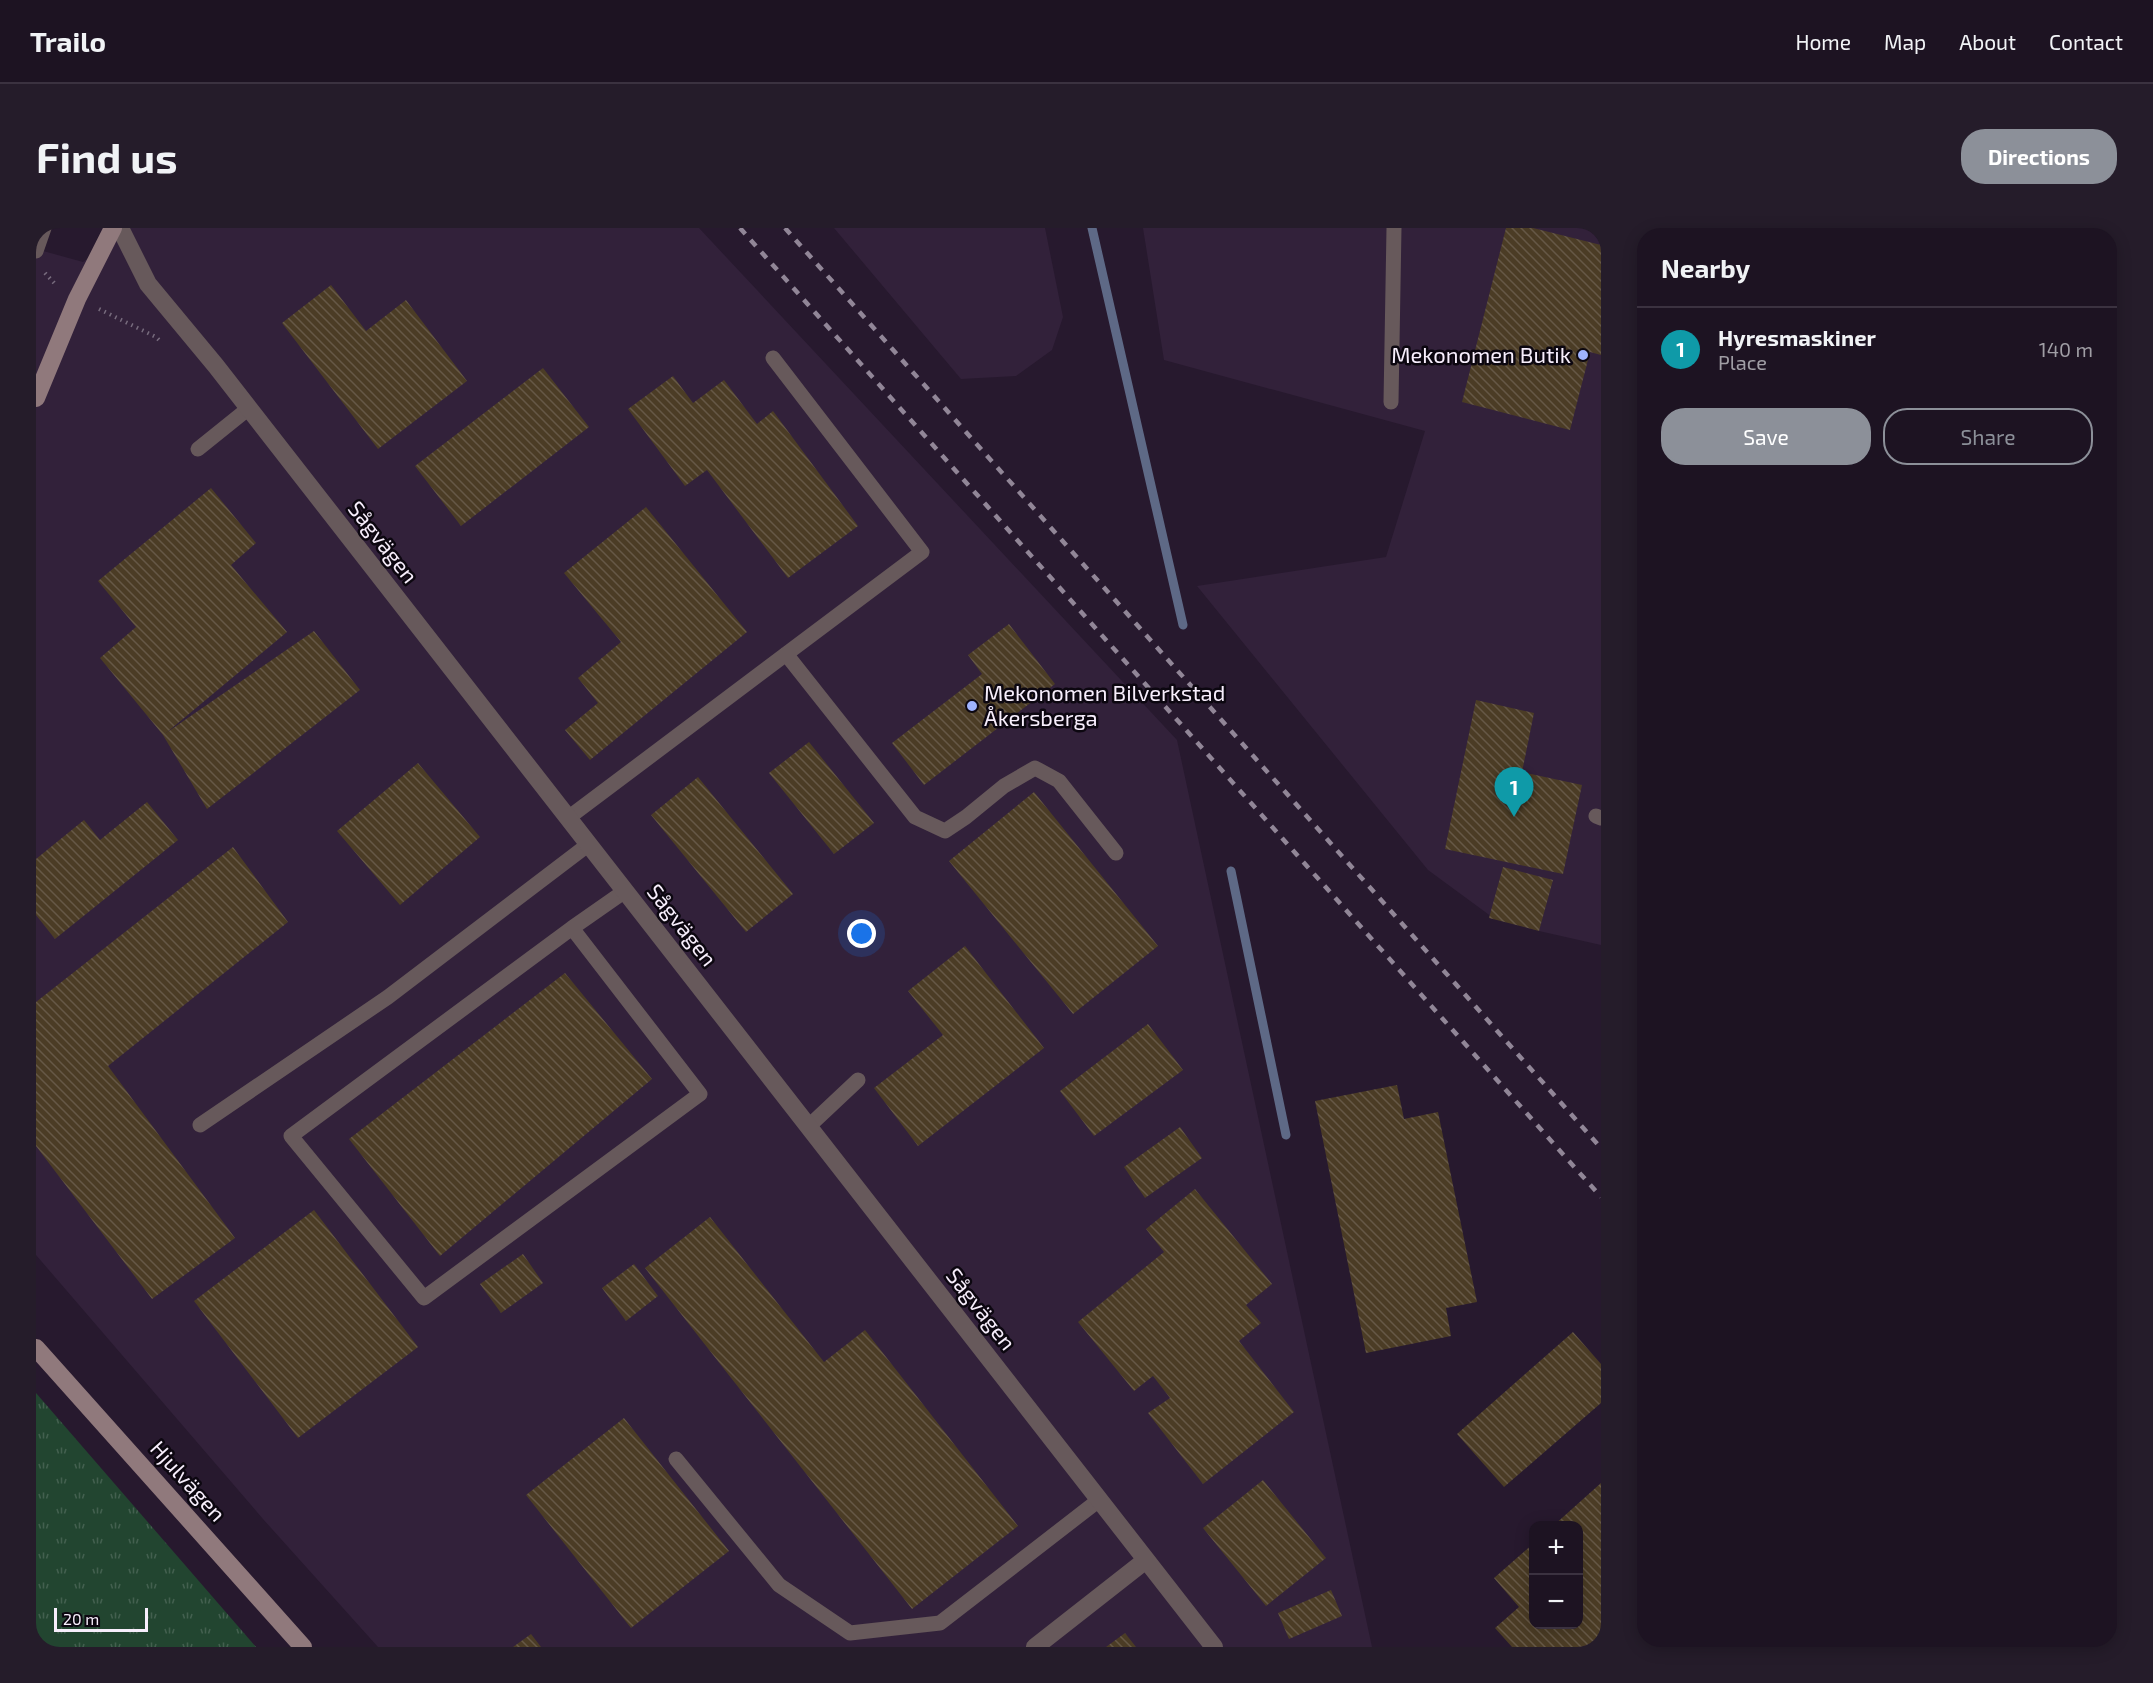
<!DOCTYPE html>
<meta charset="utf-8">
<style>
:root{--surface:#1d1322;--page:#251c2a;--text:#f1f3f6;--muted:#a09ea5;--line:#3b3240;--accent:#8c9099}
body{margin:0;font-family:"Exo 2",sans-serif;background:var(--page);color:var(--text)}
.controls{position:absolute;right:18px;bottom:18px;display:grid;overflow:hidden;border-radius:12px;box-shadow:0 3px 15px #0003}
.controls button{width:54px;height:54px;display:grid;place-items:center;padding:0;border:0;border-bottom:2px solid var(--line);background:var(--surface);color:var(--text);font:30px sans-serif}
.scale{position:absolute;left:18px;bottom:15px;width:94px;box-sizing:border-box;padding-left:6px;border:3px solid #f7eefc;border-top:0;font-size:16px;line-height:21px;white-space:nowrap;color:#f7eefc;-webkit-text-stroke:4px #0c0710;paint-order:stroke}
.you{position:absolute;left:826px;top:706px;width:21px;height:21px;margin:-15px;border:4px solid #fff;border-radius:50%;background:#1a73e8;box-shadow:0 0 0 9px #1a73e833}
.badge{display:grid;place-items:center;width:39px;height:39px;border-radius:50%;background:var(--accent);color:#fff;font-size:20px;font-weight:700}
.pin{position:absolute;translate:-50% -50px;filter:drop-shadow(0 2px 3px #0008)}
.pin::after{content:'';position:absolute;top:32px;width:21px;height:18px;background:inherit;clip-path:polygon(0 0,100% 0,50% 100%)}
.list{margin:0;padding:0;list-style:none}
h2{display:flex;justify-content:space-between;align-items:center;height:78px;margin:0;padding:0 24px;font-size:26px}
h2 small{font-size:20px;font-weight:400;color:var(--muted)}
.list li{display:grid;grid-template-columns:39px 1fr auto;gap:18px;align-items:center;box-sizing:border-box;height:84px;padding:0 24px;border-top:2px solid var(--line)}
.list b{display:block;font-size:22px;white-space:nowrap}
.list p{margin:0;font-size:20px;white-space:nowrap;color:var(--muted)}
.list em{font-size:20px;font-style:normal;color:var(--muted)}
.actions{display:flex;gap:12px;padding:18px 24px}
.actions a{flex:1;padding:14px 0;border:2px solid var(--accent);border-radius:24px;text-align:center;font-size:21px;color:var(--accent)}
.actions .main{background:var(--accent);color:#fff}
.map{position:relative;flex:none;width:1565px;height:1419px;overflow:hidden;border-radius:24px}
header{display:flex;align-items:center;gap:36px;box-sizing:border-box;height:84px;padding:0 30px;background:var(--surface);border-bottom:2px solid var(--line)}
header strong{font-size:28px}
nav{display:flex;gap:33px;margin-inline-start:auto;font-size:21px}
.intro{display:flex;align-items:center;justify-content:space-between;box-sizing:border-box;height:144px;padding:0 36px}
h1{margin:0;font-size:42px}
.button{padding:15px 27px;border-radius:24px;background:var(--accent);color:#fff;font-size:21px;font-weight:700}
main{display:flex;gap:36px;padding:0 36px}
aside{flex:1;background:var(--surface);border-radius:24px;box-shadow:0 3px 15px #0003}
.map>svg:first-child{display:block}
.built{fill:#32213a}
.grass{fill:url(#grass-tufts)}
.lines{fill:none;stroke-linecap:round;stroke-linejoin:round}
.stream{stroke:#5e6986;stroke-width:9}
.building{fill:url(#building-back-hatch)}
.path{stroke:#776b7d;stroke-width:4;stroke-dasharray:1.5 4.5;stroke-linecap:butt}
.lane{stroke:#67595b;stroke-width:15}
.street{stroke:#67595b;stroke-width:18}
.secondary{stroke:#90797c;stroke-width:18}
.rail{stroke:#918697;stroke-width:4.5;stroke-dasharray:8 8;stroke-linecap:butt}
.poi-dot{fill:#9fb3fd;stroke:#0c0710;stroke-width:2}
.labels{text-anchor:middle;stroke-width:5;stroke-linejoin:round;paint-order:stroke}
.poi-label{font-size:22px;fill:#f7eefc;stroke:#0c0710;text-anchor:end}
.street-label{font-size:22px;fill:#f7eefc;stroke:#0c0710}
</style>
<header>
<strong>Trailo</strong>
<nav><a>Home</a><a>Map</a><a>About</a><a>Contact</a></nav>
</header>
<div class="intro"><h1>Find us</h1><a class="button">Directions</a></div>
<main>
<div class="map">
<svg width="1565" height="1419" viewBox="0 0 1565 1419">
<defs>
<pattern id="grass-tufts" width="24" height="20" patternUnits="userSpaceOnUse" patternTransform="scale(1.5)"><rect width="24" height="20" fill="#224530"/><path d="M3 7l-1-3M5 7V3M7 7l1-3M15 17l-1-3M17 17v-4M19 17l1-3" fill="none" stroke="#43604f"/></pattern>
<pattern id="building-back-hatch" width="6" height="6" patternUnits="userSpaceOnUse" patternTransform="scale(1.5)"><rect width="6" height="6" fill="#4b3c25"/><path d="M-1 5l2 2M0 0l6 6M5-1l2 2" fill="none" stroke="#665846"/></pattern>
</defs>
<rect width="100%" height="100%" fill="#27192e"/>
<path class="built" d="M93 0H663L1141 512 1336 1419H342L227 1291 0 1027V21L47 34Z
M798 0H1009L1027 89 1016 122 980 148 925 151Z
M1107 0H1565V717L1503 703 1456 689 1392 642 1161 358 1350 329 1389 203 1128 132Z"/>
<path class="grass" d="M0 1165 220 1419H0Z"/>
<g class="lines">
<path class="stream" d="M1056 0 1147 397
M1195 643 1250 907"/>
</g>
<path class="building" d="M1470 0H1497L1565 17V127L1554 124 1534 202 1426 174Z
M295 57 330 103 370 72 431 153 342 221 246 95Z
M507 140 553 199 425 298 379 238Z
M637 148 657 175 688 152 721 196 737 183 822 298 752 350 671 242 649 258 592 181Z
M175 260 220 315 195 337 251 404 130 505 278 403 324 462 171 581 127 507 64 430 100 399 62 353Z
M610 279 711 404 554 532 529 502 562 475 542 450 585 414 528 345Z
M973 396 1019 456 888 557 856 515 946 446 932 427Z
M1440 472 1498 485 1486 544 1546 557 1527 646 1409 621Z
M773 514 838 595 798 626 733 545Z
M382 535 444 609 364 677 301 603Z
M662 549 757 666 710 704 615 587Z
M998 564 1122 718 1037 786 913 633Z
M111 574 142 612 19 711 0 687V631L48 592 64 612Z
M197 619 252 694 72 838 199 1010 116 1071 0 918V774Z
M1467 639 1517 652 1503 703 1453 690Z
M929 718 1008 820 882 918 838 860 907 807 872 763Z
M529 745 616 851 404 1028 313 911Z
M1112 796 1147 842 1058 908 1024 863Z
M1361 857 1368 891 1402 884 1441 1074 1410 1080 1415 1108 1330 1125 1279 873Z
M1144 899 1166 930 1109 970 1088 939Z
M1159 961 1236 1056 1210 1077 1225 1095 1203 1113 1258 1184 1167 1256 1112 1185 1134 1170 1117 1148 1098 1163 1042 1094 1128 1024 1110 1001Z
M278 982 382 1119 262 1210 158 1073Z
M674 989 788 1134 829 1102 982 1298 876 1381 609 1040Z
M487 1026 507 1055 465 1085 444 1056Z
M598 1036 622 1068 590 1093 566 1060Z
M1537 1104 1565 1136V1175L1468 1259 1421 1206Z
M588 1190 693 1323 595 1400 490 1267Z
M1227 1252 1290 1330 1230 1378 1167 1300Z
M1565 1255V1419H1476L1459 1400 1483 1379 1458 1350 1498 1315V1396H1542V1298H1517Z
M1295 1362 1306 1388 1253 1411 1242 1385Z
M1089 1405 1100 1419H1070Z
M495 1406 505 1419H477Z"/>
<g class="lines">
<path class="path" d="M9 45 20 57
M63 81 120 109 125 114"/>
<path class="lane" d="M0 23 8 0
M1355 174 1358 0
M162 221 213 180
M750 426 879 589 909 603 930 589 968 558 999 540 1023 553 1080 625
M1560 588 1565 590
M532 590 886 324 737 130
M536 700 664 866 388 1070 255 908 536 700 589 663
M164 897 352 769 553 616
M772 899 822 852
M640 1231 743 1357 814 1405 904 1395 1063 1272"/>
<path class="street" d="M84 0 112 56 180 138 1178 1419
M999 1419 1110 1332"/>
<path class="secondary" d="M0 170 41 71 77 0
M0 1120 267 1419"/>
<path class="rail" d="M704 0 1565 969
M749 0 1565 920"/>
</g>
<g class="poi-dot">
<circle cx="1547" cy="127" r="6"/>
<circle cx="936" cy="478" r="6"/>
</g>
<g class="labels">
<g class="poi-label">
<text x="1535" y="135">Mekonomen Butik</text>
<text x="948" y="473" text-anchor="start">Mekonomen Bilverkstad<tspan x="948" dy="25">Åkersberga</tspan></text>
</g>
<g class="street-label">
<text transform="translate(347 314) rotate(52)" y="8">Sågvägen</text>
<text transform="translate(646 697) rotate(52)" y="8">Sågvägen</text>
<text transform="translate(945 1081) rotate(52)" y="8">Sågvägen</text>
<text transform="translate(152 1253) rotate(48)" y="8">Hjulvägen</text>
</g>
</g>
</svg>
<div class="controls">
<button>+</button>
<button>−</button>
</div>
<div class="scale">20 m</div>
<div class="you"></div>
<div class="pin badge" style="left:1478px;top:589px;background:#0f9aa8">1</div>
</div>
<aside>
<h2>Nearby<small></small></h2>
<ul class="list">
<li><span class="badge" style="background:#0f9aa8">1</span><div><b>Hyresmaskiner</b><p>Place</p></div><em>140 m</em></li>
</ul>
<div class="actions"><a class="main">Save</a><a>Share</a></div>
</aside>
</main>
